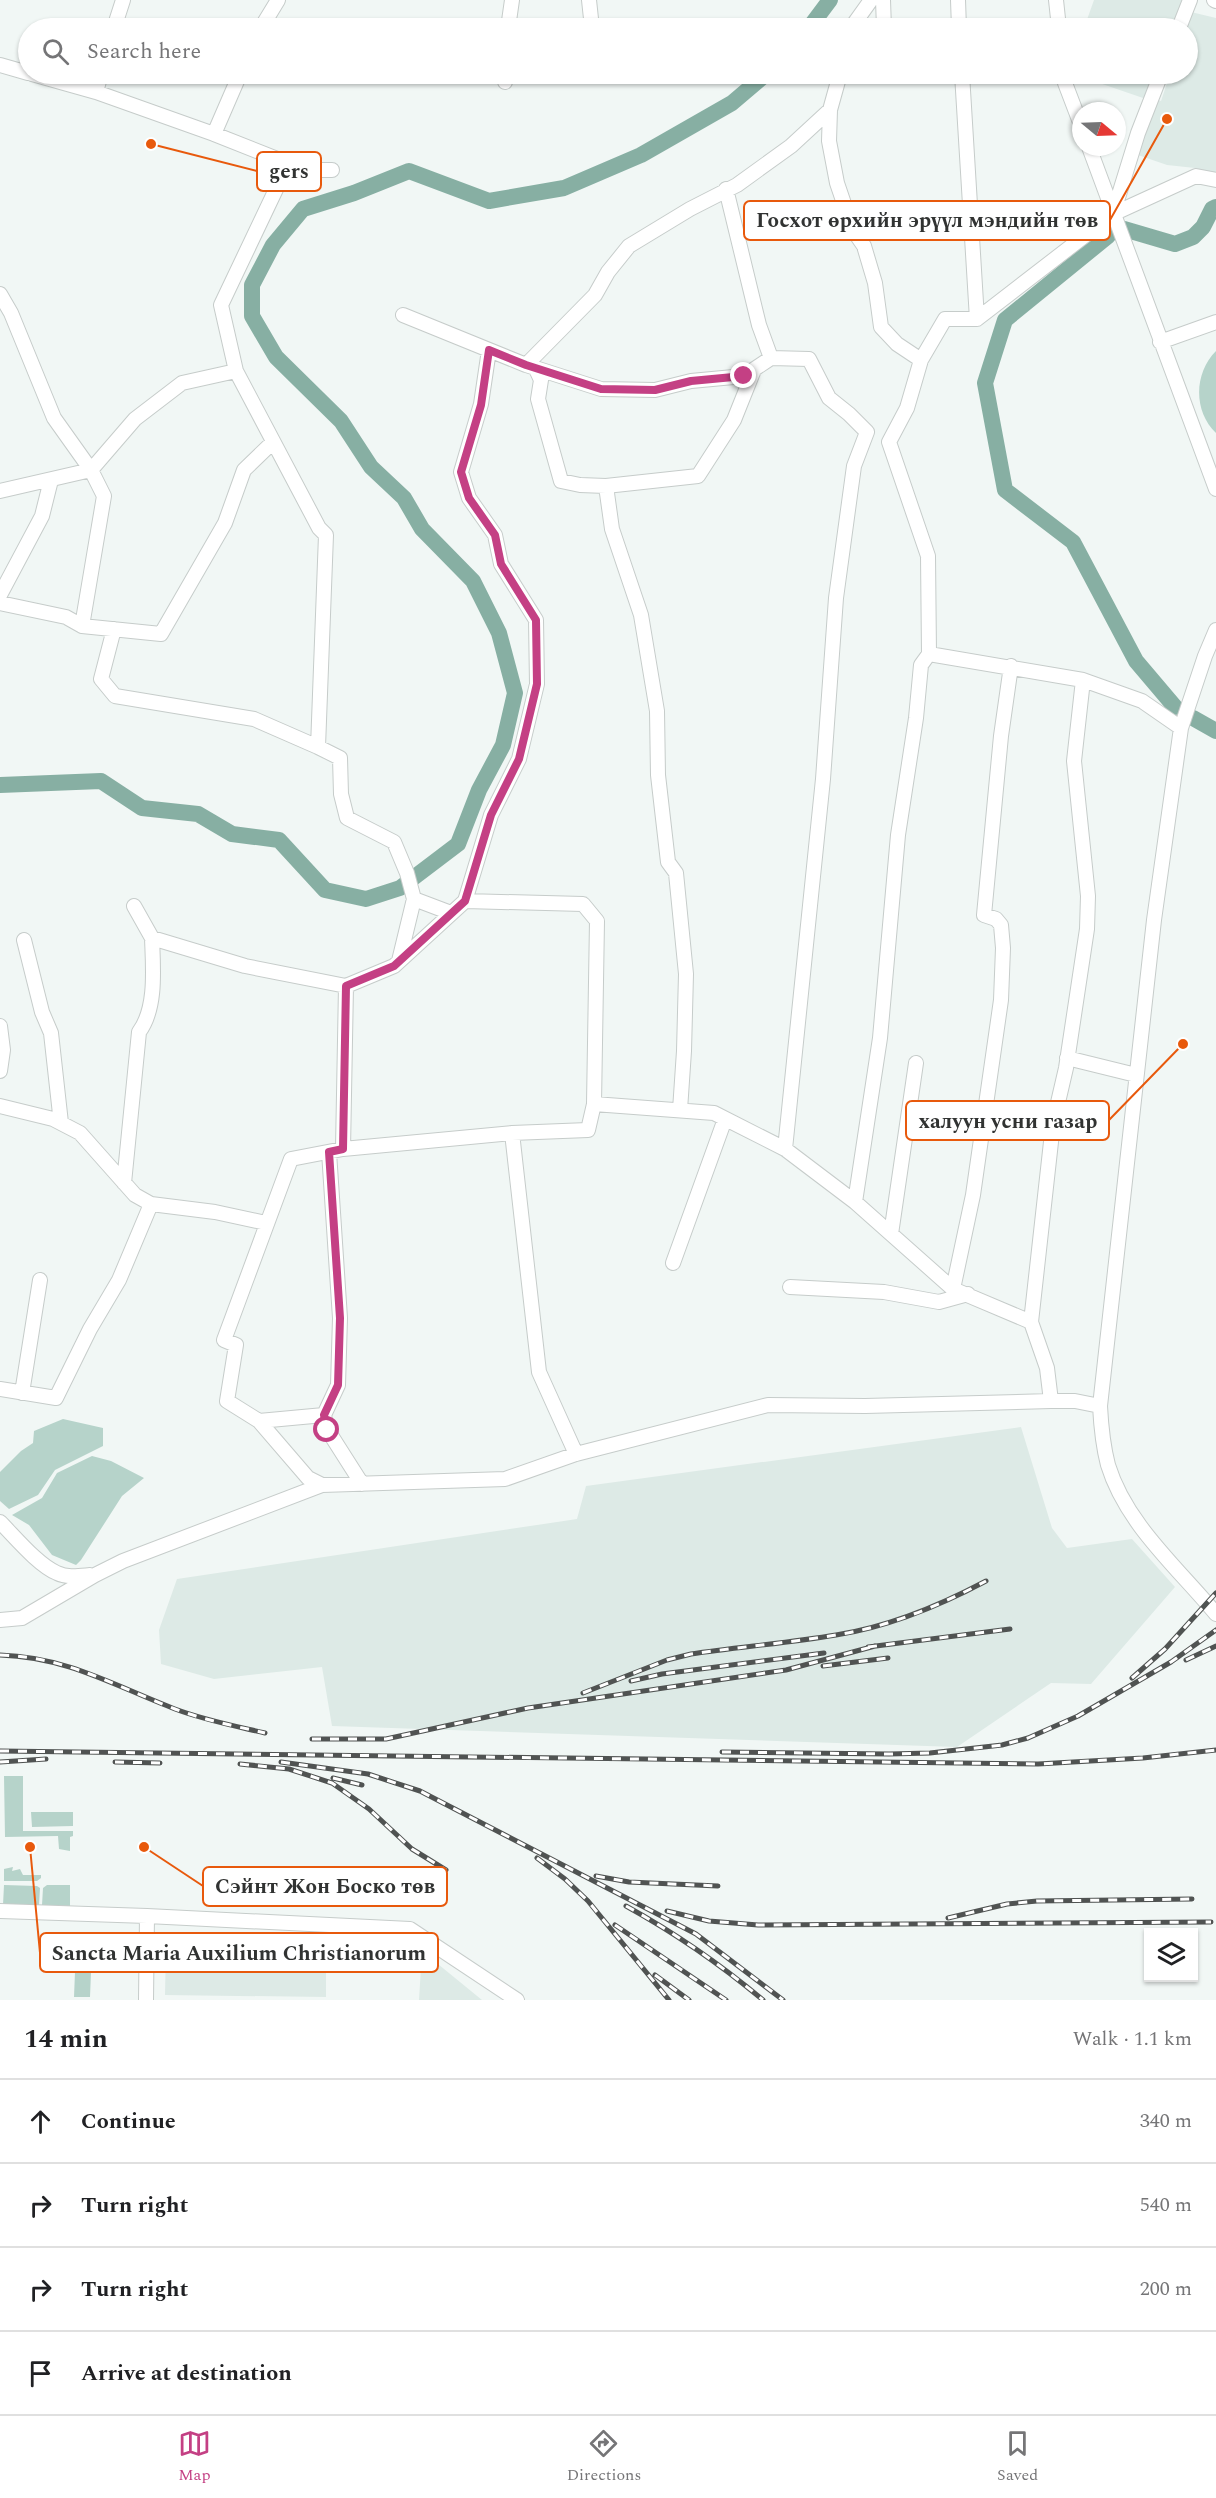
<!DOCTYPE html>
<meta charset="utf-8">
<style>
:root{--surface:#fff;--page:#f2f2f2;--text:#202124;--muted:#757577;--line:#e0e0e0;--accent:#c44084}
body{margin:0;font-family:Spectral,serif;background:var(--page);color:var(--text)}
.controls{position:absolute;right:18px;bottom:18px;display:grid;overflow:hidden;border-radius:0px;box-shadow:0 2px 4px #0004}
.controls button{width:54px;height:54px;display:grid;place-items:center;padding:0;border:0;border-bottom:2px solid var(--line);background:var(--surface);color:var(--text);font:30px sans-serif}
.compass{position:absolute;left:1072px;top:102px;width:54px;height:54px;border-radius:50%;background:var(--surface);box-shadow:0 2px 4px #0004;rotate:109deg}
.stop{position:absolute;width:18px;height:18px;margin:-14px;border:4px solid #c44084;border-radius:50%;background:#fff}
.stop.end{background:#c44084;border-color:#fff;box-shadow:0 2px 6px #0008}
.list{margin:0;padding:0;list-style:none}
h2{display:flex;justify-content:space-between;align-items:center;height:78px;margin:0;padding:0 24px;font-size:26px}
h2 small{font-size:20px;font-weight:400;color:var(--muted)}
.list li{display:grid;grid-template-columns:39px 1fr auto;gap:18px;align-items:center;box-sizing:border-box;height:84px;padding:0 24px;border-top:2px solid var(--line)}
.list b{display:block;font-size:22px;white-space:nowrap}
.list em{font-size:20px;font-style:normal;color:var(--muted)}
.icon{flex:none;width:33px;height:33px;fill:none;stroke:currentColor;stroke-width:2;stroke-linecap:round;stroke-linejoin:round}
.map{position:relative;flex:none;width:1216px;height:2000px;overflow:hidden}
.search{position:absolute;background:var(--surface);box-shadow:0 2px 4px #0004;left:18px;right:18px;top:18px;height:66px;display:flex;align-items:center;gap:15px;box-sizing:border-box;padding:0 21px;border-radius:33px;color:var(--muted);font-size:22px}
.sheet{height:414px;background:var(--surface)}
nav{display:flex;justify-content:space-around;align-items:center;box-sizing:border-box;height:84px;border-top:2px solid var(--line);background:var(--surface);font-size:16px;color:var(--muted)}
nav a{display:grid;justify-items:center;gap:3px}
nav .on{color:var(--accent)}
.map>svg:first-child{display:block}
.built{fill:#ddeae6}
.grass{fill:#b6d3ca}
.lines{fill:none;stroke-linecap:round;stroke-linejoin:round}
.river{stroke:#87afa3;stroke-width:16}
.minor-casing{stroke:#c6ccca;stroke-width:16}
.minor{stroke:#fff;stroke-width:14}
.rail-casing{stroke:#505352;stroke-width:5}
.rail{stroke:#fff;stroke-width:3;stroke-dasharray:9;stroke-linecap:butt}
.route{stroke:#c44084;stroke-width:8}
.leader{fill:none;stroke:#e8590c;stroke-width:2}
.callout-dot{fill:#e8590c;stroke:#fff;stroke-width:2}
.callout{fill:#fff;stroke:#e8590c;stroke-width:2}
.callout-label{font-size:21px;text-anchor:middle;font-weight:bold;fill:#313332}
</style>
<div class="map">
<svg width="1216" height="2000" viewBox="0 0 1216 2000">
<rect width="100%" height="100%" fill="#f1f7f5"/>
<path class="built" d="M1094 0H1182L1172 28H1084Z
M1191 12 1216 18V173L1195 168 1167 165 1138 155 1144 133 1158 100 1161 101 1170 74H1188V28H1185Z
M1073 74H1156L1146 99Z
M1021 1427 1052 1528 1067 1548 1132 1539 1175 1587 1091 1684 1051 1683 957 1747 332 1726 322 1667 214 1679 161 1664 159 1630 177 1579 577 1519 586 1486Z
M166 1945 326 1947V1997L165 1995Z
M422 1951 482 2000H419Z"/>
<path class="grass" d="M1216 351V433C1193 411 1194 373 1216 351Z
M63 1419 103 1428V1446L55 1470 38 1495 9 1509 0 1501V1472L21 1451 33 1443 34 1431Z
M92 1456 111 1461 144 1478 122 1496 81 1560 76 1565 52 1555 29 1525 12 1515 42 1498 57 1473Z
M4 1776H23V1831H73V1836L70 1837V1851L59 1849 58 1836 5 1837Z
M31 1812H73V1826L32 1827Z
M13 1867 12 1871 20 1869 23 1875H41V1878L37 1881H4V1869Z
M4 1885 37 1886 40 1888 39 1905H3Z
M47 1885H70V1906L42 1905 43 1888Z
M75 1972H91L90 1997H74Z"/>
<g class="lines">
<path class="river" d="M809 28 830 0
M1124 229 1175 244 1193 237 1203 227 1212 209 1216 207
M1108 236 1005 320 985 383 1005 490 1073 542 1136 661 1175 707
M1193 718 1216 731
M0 785 101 781 142 808 198 814 232 834 279 840 325 890 366 899 400 888 458 844 479 790 503 745 515 693 499 633 473 581 422 529 404 498 371 467 341 421 276 357 252 316V285L273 245 303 209 354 193 409 171 489 201 564 188 641 155 732 103 766 74"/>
<defs>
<path id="minor" d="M589 0 592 28
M883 0 884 28
M958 0 959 28
M1056 0 1059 28
M1214 0 1216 1
M114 28 123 0
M261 28 278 0
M508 28 512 0
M851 28 871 0
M1179 28 1190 0
M0 65 28 73
M32 74 96 92 214 134 305 170H332
M504 74 505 82
M840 74 830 110 829 141 837 183 853 230 864 246 875 283 881 327 897 344 921 360 907 408 889 442 928 556 929 654 921 665 916 718 898 835 880 1038 855 1202
M883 74V75
M962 74 977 319
M1064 74 1065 83 1081 125
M96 92 101 74
M214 134 240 74
M1089 147 1216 489
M726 189 759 325 771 358
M1113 214 1138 133 1161 74
M0 294 11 313 54 418 91 470 135 419 182 383 236 371 221 305 288 164
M403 315 526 365 601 389 655 390 691 381 744 376 771 358 809 359 829 398 849 414 867 432 854 466 836 598 823 779 785 1149
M1160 342 1216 322
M921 360 945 319H977L1113 214 1196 176 1216 180
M526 365 595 295 608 272 629 246 690 209 737 185 791 146 830 110
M535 367 541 380 538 399 561 481 580 485 606 486
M236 371 319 528 326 535 318 747 340 758 341 794 347 818 394 842 407 873 414 899 399 961
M0 491 91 470 104 496 82 626
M0 595 42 516 51 480
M0 603 66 617 82 626 161 634 225 523 244 470 273 442
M114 629 101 679 115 696 254 719 318 747
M1216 630 1205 656 1181 728 1154 920 1100 1406C1101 1425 1103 1446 1108 1465 1126 1524 1178 1568 1216 1614
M929 654 1083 680 1142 701 1181 728
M414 899 451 913
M465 901 491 815 519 759 537 684 536 620 501 564 495 535 469 498 461 472 481 404 489 350
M134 906 152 938 245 966 346 986 343 1149 291 1159 224 1340 236 1345 227 1401 259 1421 308 1478 322 1485
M24 940 42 1012 51 1033 61 1123
M346 986 394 966 465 901 583 904 597 921 594 1104
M0 1026 3 1050 0 1071
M1067 1058 1136 1075
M0 1106 53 1119 80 1133 135 1195 151 1204 215 1212 266 1223
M680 1110 684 1051 686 974 676 873 668 862 658 775 657 711 641 615 612 529 606 486 698 476 734 420 754 370
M512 1133 539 1372 576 1454
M343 1149 512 1133 588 1130 594 1104 714 1113 785 1149 855 1202 953 1289 1031 1322 1047 1368 1051 1401
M124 1183 139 1032C157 1008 153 967 152 938
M891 1234 916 1063
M673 1263 725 1119
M790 1287 884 1292 939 1302 968 1294
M953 1289 973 1195 1001 1000 1003 948 1001 925 996 919 984 915 1001 736 1011 666
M1031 1322 1053 1124 1066 1068 1087 929 1088 896 1074 761 1083 680
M0 1389 56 1398 90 1329 119 1280 151 1204
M22 1393 40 1280
M324 1415 338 1385 340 1318 329 1152
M259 1421 324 1415 327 1429 362 1484
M0 1522C15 1537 38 1565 57 1573 67 1578 79 1576 90 1575
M0 1620 22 1618 95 1575 123 1561 322 1485 505 1479 576 1454 768 1405 865 1406 1051 1401H1075L1100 1406
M0 1911 147 1916 410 1929 517 2000
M146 2000 147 1916"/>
</defs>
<use href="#minor" class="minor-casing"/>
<use href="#minor" class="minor"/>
<defs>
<path id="rail" d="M868 1647 1010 1629
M0 1655C67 1657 115 1686 175 1709 204 1720 235 1726 265 1733
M1186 1660 1216 1646
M823 1666 888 1658
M1132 1678 1165 1649 1216 1593
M631 1681 662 1674 824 1653
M583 1693 667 1660 691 1654C739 1647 788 1643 836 1635 888 1627 939 1606 986 1581
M312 1739H386L528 1708 786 1670 875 1646
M0 1751 1038 1764 1143 1758 1216 1750
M722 1752 889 1754 930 1753 1002 1745 1028 1738 1078 1716 1171 1662 1216 1630
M0 1762 46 1759
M115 1762 160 1763
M281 1762 368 1774 420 1791 696 1934 783 2000
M240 1764 289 1769 332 1783 369 1809 412 1849 446 1870
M333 1778 362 1785
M537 1858 565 1879 588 1901 669 2000
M596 1876 629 1882 718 1886
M626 1906C675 1933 720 1964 763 2000
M667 1911 709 1921 758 1925 1211 1922
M948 1918 1007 1904 1037 1901 1192 1899
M615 1925 726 2000
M655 1975 689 2000"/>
</defs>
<use href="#rail" class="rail-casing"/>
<use href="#rail" class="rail"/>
</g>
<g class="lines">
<path class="route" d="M327 1430 324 1415 338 1385 340 1318 329 1152 343 1149 346 986 394 966 465 901 491 815 519 759 537 684 536 620 501 564 495 535 469 498 461 472 481 405 489 350 526 365 601 389 655 390 691 381 744 376"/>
</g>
<path class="leader" d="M151 144L257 171M1167 119L1110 220M1183 1044L1109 1120M144 1847L203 1886M30 1847L40 1953"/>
<g class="callout-dot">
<circle cx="151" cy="144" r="6"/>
<circle cx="1167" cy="119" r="6"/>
<circle cx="1183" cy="1044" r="6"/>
<circle cx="144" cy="1847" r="6"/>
<circle cx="30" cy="1847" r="6"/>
</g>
<g class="callout">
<rect x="257" y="152" width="64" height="39" rx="6"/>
<rect x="744" y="201" width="366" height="39" rx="6"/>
<rect x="906" y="1101" width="203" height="39" rx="6"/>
<rect x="203" y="1867" width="244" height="39" rx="6"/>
<rect x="40" y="1933" width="398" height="39" rx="6"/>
</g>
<g class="callout-label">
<text x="289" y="178">gers</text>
<text x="927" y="227">Госхот өрхийн эрүүл мэндийн төв</text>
<text x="1008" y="1128">халуун усни газар</text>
<text x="325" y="1893">Сэйнт Жон Боско төв</text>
<text x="239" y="1960">Sancta Maria Auxilium Christianorum</text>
</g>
</svg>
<div class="controls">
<button><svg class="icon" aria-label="layers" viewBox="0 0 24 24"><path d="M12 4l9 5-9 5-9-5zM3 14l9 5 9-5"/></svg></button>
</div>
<svg class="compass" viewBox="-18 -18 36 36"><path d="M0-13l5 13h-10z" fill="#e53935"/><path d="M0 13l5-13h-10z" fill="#757577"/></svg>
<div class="stop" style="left:327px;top:1430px"></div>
<div class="stop end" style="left:744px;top:376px"></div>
<div class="search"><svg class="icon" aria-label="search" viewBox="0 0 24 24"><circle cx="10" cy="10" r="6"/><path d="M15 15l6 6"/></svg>Search here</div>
</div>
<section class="sheet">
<h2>14 min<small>Walk · 1.1 km</small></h2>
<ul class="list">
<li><svg class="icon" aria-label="ahead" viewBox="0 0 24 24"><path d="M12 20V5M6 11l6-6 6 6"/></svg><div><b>Continue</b></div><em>340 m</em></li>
<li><svg class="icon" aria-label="right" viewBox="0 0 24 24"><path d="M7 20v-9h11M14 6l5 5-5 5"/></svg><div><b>Turn right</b></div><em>540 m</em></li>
<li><svg class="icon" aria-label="right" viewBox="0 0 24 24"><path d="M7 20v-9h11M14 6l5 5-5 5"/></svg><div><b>Turn right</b></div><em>200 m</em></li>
<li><svg class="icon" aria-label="arrive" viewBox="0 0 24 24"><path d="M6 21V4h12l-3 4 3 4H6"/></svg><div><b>Arrive at destination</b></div></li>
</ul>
</section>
<nav>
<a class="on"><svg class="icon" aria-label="map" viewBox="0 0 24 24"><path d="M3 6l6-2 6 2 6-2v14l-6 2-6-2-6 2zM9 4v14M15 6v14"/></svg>Map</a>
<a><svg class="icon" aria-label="directions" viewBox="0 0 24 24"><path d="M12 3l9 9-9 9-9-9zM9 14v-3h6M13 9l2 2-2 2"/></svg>Directions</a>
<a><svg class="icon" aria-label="saved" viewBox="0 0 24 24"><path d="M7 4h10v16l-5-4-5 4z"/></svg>Saved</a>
</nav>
